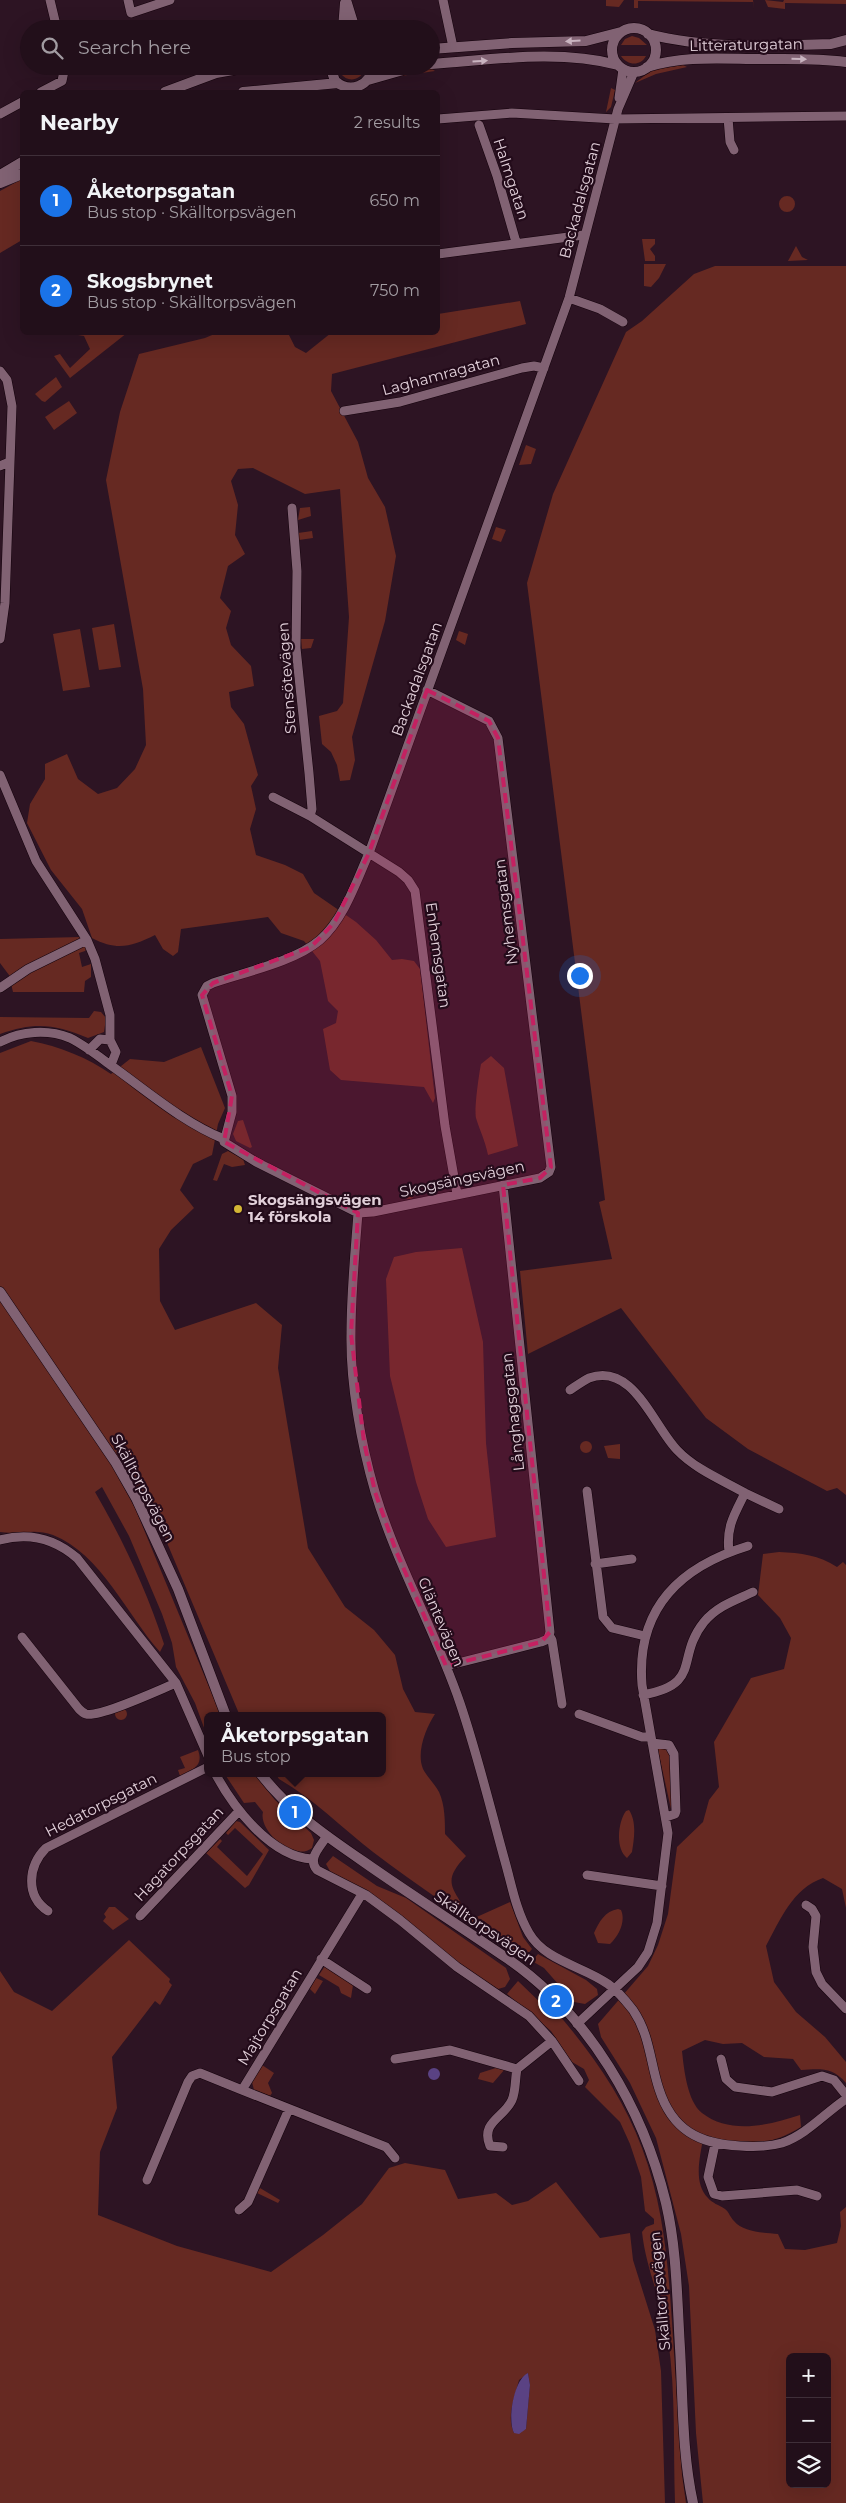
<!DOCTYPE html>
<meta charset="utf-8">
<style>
:root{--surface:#220f1a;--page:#2e1d27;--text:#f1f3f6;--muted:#a29ca2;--line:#3f2f39;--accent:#1a73e8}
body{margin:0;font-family:Montserrat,sans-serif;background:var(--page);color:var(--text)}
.controls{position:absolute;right:15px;bottom:15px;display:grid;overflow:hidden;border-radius:8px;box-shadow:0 5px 20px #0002}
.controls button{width:45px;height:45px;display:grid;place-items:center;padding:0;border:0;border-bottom:1px solid var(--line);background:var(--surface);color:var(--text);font:25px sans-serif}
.you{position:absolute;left:579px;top:975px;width:18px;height:18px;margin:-12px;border:4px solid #fff;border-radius:50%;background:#1a73e8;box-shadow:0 0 0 8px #1a73e833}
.badge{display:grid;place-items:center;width:32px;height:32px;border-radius:50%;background:var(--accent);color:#fff;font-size:16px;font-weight:700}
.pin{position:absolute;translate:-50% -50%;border:2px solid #fff;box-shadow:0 1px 5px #0006}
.popup{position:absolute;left:204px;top:1712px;width:182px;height:65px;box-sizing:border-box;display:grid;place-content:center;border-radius:8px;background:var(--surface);filter:drop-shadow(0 1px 4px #0005);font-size:16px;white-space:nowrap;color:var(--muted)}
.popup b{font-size:19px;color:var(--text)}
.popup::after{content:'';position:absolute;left:50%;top:100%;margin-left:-10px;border:10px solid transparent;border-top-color:var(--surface)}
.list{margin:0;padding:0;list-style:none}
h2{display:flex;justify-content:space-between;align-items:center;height:65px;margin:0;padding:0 20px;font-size:21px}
h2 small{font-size:16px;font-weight:400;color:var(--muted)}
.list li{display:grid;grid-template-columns:32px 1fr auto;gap:15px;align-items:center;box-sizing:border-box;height:90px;padding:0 20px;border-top:1px solid var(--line)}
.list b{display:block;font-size:19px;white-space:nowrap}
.list p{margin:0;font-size:16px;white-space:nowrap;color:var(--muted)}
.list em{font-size:16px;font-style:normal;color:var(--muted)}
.icon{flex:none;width:28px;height:28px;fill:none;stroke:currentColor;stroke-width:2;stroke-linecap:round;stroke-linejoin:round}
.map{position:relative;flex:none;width:846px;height:2503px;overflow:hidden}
.search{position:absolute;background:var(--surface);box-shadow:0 5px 20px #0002;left:20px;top:20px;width:420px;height:55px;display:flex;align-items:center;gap:12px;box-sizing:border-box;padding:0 18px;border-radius:28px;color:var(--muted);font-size:19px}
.panel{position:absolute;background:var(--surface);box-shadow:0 5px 20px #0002;left:20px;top:90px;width:420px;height:245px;border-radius:8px}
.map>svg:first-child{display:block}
.green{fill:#662922;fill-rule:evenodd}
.water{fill:#5a4283}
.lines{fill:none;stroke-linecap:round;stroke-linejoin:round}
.minor-casing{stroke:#14020c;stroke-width:10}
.tertiary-casing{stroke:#14020c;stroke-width:11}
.minor{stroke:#816273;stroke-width:9}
.tertiary{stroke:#816273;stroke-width:10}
.oneway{fill:#c9b4c0}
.marked{fill:#c42161;fill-opacity:0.2;stroke:#c42161;stroke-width:4;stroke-dasharray:10 6;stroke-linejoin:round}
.poi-dot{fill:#d3b635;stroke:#230b1a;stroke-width:2}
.labels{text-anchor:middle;stroke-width:4.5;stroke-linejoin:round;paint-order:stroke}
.street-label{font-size:15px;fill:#e1cfd9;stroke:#230b1a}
.poi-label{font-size:15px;font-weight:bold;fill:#e1cfd9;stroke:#230b1a;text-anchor:start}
</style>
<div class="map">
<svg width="846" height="2503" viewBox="0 0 846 2503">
<rect width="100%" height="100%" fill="#2d1423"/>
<path class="green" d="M606 0H624L619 7 606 6Z
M634 0H753L754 9 753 2 638 1V8H634Z
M765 0 783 2 784 0H846V4L785 3V9L768 7Z
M632 36 639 38 647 45H621L625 39Z
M621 56H646C640 67 627 65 621 56Z
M683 65 687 67 656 74 635 83 652 70Z
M429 67 435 71 394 77Z
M365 70C359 81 348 83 340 73Z
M611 88 615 90 611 107 606 112Z
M22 179V240L0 253V191Z
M779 204a8 8 0 1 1 16 0a8 8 0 1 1-16 0Z
M642 239H655V244L650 249 655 256V261H645Z
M796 246 802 257 808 260 788 261Z
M644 264H666L659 278 651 287 644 286Z
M715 266H846V1495L837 1488 827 1491 748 1449 706 1418 621 1308 528 1354 520 1271 612 1259 599 1202 605 1200 527 583 553 494 626 332 642 321 694 274Z
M520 301 526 324 332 374 331 391 358 442 368 478 385 507 396 556 385 621 352 737 355 760 350 780 340 781 337 765 331 752 322 744 319 716 337 711 343 703 349 617 340 489 305 494 253 468 238 469 231 481 238 505 235 535 245 554 228 566 220 598 231 611 226 628 231 645 251 666 254 686 229 692 231 707 244 724 258 775 251 786 256 809 250 829 256 855 285 865 303 874 314 893 356 922 376 940 392 960 402 959 414 961 420 969 435 1098 433 1103 424 1087 341 1080 330 1070 323 1029 336 1023 338 1011 328 1001 320 961 304 941 281 933 268 917 181 929 178 952 173 956 163 949 155 935C131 947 117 951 92 938L82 909 51 870 27 823 30 804 45 779V764L67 754 78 779 98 794 117 788 135 769 146 745 143 689 106 480 120 412 139 354 205 338C216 332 230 330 243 335L288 333 295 347 306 353 331 333 438 332V314Z
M82 333H127L70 378 54 356 60 354 70 368 90 349 84 336 78 335Z
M56 377 62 387 45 402 42 401 35 394Z
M69 401 77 413 54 430 45 417Z
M526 445 536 449 531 464 519 465Z
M310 507 311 516 298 520 300 508Z
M496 527 506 530 501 542 492 539Z
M312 531 313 538 299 540 298 533Z
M114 624 121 667 99 670 92 628Z
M80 629 90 687 63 691 53 634Z
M459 631 468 634 465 645 456 640Z
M301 639H314L311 648 302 649Z
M81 937 87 948 85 951 79 953 82 967 91 964V977L85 981 84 992H13L9 975 0 963V939Z
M94 1011 101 1012 106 1018 104 1032 88 1038C54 1024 35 1022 0 1034V1017L89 1018Z
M31 1041C59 1046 88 1058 111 1074L130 1059 164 1062 201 1047 225 1108 218 1124 212 1155 193 1164 180 1190 194 1208 171 1230 159 1249 160 1301 175 1330 256 1303 282 1325 278 1368 308 1548 345 1607 374 1630 395 1655 403 1689 415 1712 435 1714C426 1728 416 1752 423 1769 427 1777 435 1784 439 1792 445 1805 445 1821 445 1834L466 1856C438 1885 457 1889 470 1920L510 1902 523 1937 532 1949 525 1957C474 1924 422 1889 373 1852 342 1828 314 1799 279 1779L275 1773H382V1716H240L165 1538 127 1472 118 1477 135 1508 221 1716H208L207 1736 195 1703 176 1667 172 1643 162 1614 129 1536 102 1487 95 1492C123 1540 147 1591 164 1644L160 1652C127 1615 101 1554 53 1535 35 1528 17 1535 0 1532V1053Z
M491 1056 504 1068 518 1146 488 1155C485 1140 480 1131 476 1118 474 1109 479 1074 481 1064Z
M243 1120 252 1147 250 1148 236 1141 233 1134 238 1121Z
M228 1151 243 1159 245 1165 232 1167 224 1164 217 1181 213 1180 222 1154Z
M403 1193a6 6 0 1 1 12 0a6 6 0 1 1-12 0Z
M462 1248 483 1342 486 1443 496 1537 446 1547 428 1519 416 1482 390 1376 386 1279 394 1257 416 1252Z
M580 1447a6 6 0 1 1 12 0a6 6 0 1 1-12 0Z
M620 1444V1459L608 1458 604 1446Z
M779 1552C801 1553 819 1555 837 1567L843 1562 846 1565V1908L842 1889 823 1878C793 1888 780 1920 766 1946L774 1982 796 2012 825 2037 846 2062V2083C832 2067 821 2069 801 2070L793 2059 764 2057 742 2043 723 2044 705 2040 682 2051C684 2069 687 2101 702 2113 730 2135 770 2125 800 2115L801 2127C763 2150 746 2142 703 2139 700 2157 693 2183 708 2198 712 2203 719 2205 725 2209 729 2212 730 2217 734 2221 743 2232 764 2233 778 2234L785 2249 805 2250 837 2243 841 2226 840 2212 846 2207V2503H703L696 2433 689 2286 681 2234 656 2138 630 2083 601 2037 598 2024 648 1966 658 1945 668 1914 677 1847 703 1822 709 1800 719 1787 714 1742 751 1678 784 1669 791 1638 780 1618 758 1595 763 1554ZM790 2357H827V2484H790Z
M115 1714a6 6 0 1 1 12 0a6 6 0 1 1-12 0Z
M659 1747H669L674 1808 671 1809 658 1750Z
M198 1750C204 1766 193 1769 180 1776L178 1770 185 1768 180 1757Z
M224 1773H253L275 1800 311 1833 314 1840 312 1848C295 1862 258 1832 263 1812L255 1802 244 1803Z
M626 1811 629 1810C637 1822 634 1839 632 1852L627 1858C615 1849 618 1822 626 1811Z
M236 1821 240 1822 269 1850 249 1885 245 1888 206 1853 220 1839 222 1841 217 1847 247 1876 263 1854 235 1828 228 1835 226 1833Z
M333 1856 377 1886 406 1898 506 1968 510 1979 505 1987 498 1989C439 1955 395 1899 331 1873L326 1864Z
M109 1907H115L129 1919 113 1930 103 1921 106 1917 104 1914Z
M618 1909 621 1910C626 1921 619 1936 610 1944L598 1943 594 1933C599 1922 605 1911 618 1909Z
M129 1940 170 1979 169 1982 172 1985 160 2005 155 2001 112 2057 117 2108 100 2152 98 2215 177 2246 271 2272 323 2235 362 2204 389 2168 405 2163 445 2170 458 2199 496 2193 512 2205 528 2201 556 2182 600 2238 630 2233 633 2260 655 2330 661 2371 665 2503H0V1971L14 1992 52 2011ZM528 2373 530 2385 526 2429 514 2433C506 2417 515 2396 519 2380Z
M538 1954 586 1980 597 1989 598 1995 585 2004 574 2002 544 1968 532 1961Z
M325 1966 353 1985 351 1998 341 1993 339 1987 319 1975Z
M316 1978 323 1981 315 1994 310 1989Z
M518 1981 547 2009 552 2007C589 2049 623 2096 642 2148 665 2209 669 2274 673 2338 676 2384 679 2430 682 2475L686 2503H675C673 2449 676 2393 668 2339 663 2303 646 2270 642 2232L646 2227 654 2224V2219L645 2211 641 2177 630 2144 620 2122 585 2087 589 2080 584 2069 572 2062 551 2031 507 1994Z
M262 2065 274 2073 268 2083 272 2093 270 2096 254 2090 252 2082Z
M499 2067 505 2069 493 2083 478 2079 480 2073Z
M260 2188 280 2200 278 2203 257 2193Z"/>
<path class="water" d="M428 2074a6 6 0 1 1 12 0a6 6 0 1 1-12 0Z
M528 2373 530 2385 526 2429 519 2434 514 2433C507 2420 514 2379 528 2373Z"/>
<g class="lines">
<defs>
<path id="minor" d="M50 0 57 29
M128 0 131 13 170 0
M443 0 453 47
M41 92 62 81 65 66
M619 98 623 69
M0 114 22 102
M728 118 730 142 734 150
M438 119 512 113 615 119 846 116
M479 125 497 176 516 242
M438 254 584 235
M569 298 600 309 623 322
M0 371 7 380 12 406 5 603 0 639
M344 411 400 402 522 368 534 366 544 368
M0 466 9 462
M292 508 297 571 296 648 309 773 312 809 310 816
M427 690 489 721 498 738 551 1167 549 1172 540 1178 373 1212 358 1213 256 1162 224 1142 232 1112V1096L202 995 207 986 213 983C245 972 294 962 320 940 344 919 356 882 369 853L569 298 618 109 634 72
M0 775 36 861 87 940 95 959 110 1015V1040
M273 797 310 816 399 872 408 880 415 891 445 1126 457 1194
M0 988 28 969 87 940
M0 1042C21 1031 48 1029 70 1038 84 1045 97 1055 109 1064 146 1090 182 1122 224 1139
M89 1050 100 1039 110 1040 116 1052 111 1065
M358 1213C355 1253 351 1293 351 1333 350 1383 361 1444 375 1492 397 1565 436 1632 460 1703 478 1756 491 1811 506 1865 512 1887 517 1913 529 1933 545 1961 583 1966 608 1984 618 1991 626 2001 633 2010 650 2035 650 2062 659 2089 672 2130 699 2144 740 2146 754 2147 768 2147 782 2143 806 2135 825 2113 846 2099
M570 1390C576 1386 583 1381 589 1378 633 1362 653 1425 677 1450 695 1469 722 1480 745 1493 734 1515 726 1527 729 1552
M587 1491 603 1617 612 1628 645 1636
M745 1493 779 1509
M0 1540C29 1532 54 1538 77 1558L176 1683 208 1756
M595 1564 632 1559
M549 1635 552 1640 562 1704
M22 1637 79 1709C81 1711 83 1713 86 1714 99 1718 161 1689 176 1683
M446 1666 541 1642 548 1639 550 1632 503 1185
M643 1695C703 1684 675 1658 704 1622 717 1606 736 1600 753 1592
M579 1714 642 1737H651
M652 1743 669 1745 674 1754 676 1811 675 1814 666 1817
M215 1773C233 1807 271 1857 312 1859
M327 1836C320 1847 307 1859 317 1870L366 1895 400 1920 457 1967 529 2016 552 2041 579 2081
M587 1875 662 1886
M362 1894 242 2090 386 2147 395 2158
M806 1905 812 1909 816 1916 813 1947 816 1972 822 1984 846 2009
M48 1911C25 1896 28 1866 46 1848L208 1767
M140 1916 239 1811
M321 1959 367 1989
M577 2024 638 1967 648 1952 657 1923 668 1833 642 1685C636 1609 679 1567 748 1546
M395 2059 450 2050 517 2069
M721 2059 726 2079 735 2087 772 2092 822 2076 834 2080 846 2095
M715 2144 708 2177 714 2194 722 2196 797 2190 817 2196
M503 2147 490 2146C480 2122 504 2118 512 2100 516 2091 515 2078 517 2069L552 2041
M147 2180 188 2082 192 2076 200 2073 242 2090
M239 2210 248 2202 289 2109"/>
<path id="tertiary" d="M346 0 355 29
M612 50a22 22 0 1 1 44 0a22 22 0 1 1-44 0Z
M343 29 345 3
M648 34C707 49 771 46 831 44L846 40
M431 49 512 43 586 41 621 32
M431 64C492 60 557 49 618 65
M330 66 335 81C350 94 371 86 373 66
M647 67C684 55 724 59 762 59 790 59 818 58 846 62
M368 80 417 66
M165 92 216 73 255 66
M243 92 338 83
M0 175 22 162
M0 183 22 174
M0 1292 116 1463 136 1498 178 1589 226 1716
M260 1773C288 1810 326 1836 364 1862 411 1895 460 1926 508 1959 589 2015 643 2108 666 2203 677 2250 677 2300 680 2348 683 2399 682 2453 693 2503"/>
</defs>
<use href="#minor" class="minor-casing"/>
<use href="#tertiary" class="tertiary-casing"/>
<use href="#minor" class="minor"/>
<use href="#tertiary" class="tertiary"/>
</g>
<defs><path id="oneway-solid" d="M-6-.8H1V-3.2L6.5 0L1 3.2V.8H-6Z" transform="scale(1.25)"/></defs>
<g class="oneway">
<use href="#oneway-solid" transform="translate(573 41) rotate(177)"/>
<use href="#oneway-solid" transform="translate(799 59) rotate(1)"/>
<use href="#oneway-solid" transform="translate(480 61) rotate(-4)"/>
</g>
<path class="marked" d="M427 690 489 721 498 738 551 1167 540 1178 503 1185 550 1632 541 1642 446 1666 396 1551 375 1492 364 1442 351 1334 358 1213 224 1142 232 1096 202 995 213 983 311 947 334 923 369 853Z"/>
<circle class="poi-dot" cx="238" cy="1209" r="5"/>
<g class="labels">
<g class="street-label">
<text transform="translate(746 45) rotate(-1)" y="5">Litteraturgatan</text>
<text transform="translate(511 179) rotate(72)" y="5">Halmgatan</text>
<text transform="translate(580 200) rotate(-75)" y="5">Backadalsgatan</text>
<text transform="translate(441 375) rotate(-15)" y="5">Laghamragatan</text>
<text transform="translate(287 678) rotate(-94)" y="5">Stensötevägen</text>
<text transform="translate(417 679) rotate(-70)" y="5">Backadalsgatan</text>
<text transform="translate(506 912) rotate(-97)" y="5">Nyhemsgatan</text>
<text transform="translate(438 955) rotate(82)" y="5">Enhemsgatan</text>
<text transform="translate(462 1179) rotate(-12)" y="5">Skogsängsvägen</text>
<text transform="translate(513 1412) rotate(-96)" y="5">Långhagsgatan</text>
<text transform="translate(143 1488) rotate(62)" y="5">Skälltorpsvägen</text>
<text transform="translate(441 1622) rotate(67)" y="5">Gläntevägen</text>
<text transform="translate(101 1805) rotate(-27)" y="5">Hedatorpsgatan</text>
<text transform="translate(179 1854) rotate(-47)" y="5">Hagatorpsgatan</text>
<text transform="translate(485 1928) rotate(34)" y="5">Skälltorpsvägen</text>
<text transform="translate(270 2017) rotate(-59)" y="5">Majtorpsgatan</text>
<text transform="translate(660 2291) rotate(-95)" y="5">Skälltorpsvägen</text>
</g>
<g class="poi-label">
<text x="248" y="1205">Skogsängsvägen<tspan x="248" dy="17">14 förskola</tspan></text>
</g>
</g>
</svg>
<div class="controls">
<button>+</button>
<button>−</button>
<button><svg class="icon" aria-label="layers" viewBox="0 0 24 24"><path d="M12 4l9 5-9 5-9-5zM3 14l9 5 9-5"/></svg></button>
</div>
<div class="you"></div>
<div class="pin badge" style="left:295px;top:1812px">1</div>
<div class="popup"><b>Åketorpsgatan</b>Bus stop</div>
<div class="pin badge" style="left:556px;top:2001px">2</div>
<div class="search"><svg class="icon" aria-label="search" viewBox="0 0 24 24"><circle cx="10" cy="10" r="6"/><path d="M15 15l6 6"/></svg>Search here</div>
<section class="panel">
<h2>Nearby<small>2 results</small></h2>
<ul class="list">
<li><span class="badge">1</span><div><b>Åketorpsgatan</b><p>Bus stop · Skälltorpsvägen</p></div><em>650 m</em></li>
<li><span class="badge">2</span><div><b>Skogsbrynet</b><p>Bus stop · Skälltorpsvägen</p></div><em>750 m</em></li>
</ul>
</section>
</div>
